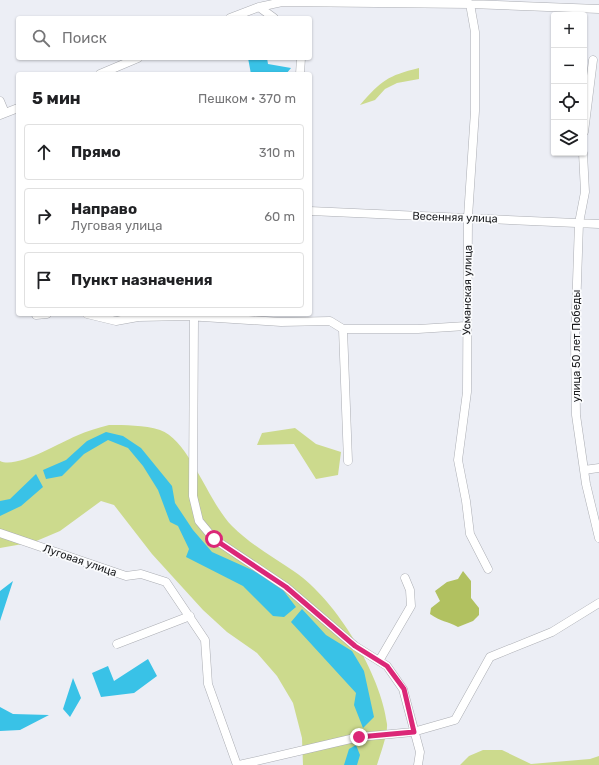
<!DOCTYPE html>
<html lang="ru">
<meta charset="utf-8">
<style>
:root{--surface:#fff;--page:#f2f2f2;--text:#202124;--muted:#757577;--line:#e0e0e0}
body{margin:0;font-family:Rubik,sans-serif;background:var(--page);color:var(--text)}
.controls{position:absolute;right:12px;top:12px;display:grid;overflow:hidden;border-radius:4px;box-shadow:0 1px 3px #0004}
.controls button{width:36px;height:36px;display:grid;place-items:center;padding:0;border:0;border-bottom:1px solid var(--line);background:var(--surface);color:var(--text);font:20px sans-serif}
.stop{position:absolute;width:12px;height:12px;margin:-9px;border:3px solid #db2777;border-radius:50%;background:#fff}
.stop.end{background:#db2777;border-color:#fff;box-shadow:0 1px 4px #0008}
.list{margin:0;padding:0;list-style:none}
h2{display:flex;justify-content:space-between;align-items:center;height:52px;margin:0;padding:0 16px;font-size:17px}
h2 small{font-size:13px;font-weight:400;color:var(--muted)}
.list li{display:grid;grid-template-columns:26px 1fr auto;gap:12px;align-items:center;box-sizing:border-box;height:56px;margin:0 8px 8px;padding:0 8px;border:1px solid var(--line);border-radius:4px}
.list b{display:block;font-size:15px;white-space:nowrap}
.list p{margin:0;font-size:13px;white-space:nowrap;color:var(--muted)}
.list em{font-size:13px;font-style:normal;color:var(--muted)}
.icon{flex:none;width:22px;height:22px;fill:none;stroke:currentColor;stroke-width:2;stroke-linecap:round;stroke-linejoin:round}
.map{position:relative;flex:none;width:599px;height:765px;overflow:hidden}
.search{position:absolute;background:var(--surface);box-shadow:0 1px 3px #0004;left:16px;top:16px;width:296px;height:44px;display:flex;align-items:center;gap:10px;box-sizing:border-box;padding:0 14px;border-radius:4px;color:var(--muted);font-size:15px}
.panel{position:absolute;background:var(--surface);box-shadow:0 1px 3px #0004;left:16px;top:72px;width:296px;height:244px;border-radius:4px}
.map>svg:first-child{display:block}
.green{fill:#ccda8d}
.forest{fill:#b1c160}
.water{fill:#39c2e7}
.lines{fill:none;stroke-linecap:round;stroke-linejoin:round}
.minor-casing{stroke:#abadb3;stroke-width:9}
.minor{stroke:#fff;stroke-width:8}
.route{stroke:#db2777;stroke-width:5}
.labels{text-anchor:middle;stroke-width:3.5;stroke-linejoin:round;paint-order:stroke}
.street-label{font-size:11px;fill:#191a1c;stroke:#fbfcfe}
</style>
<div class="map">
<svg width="599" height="765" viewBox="0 0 599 765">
<rect width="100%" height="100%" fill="#eceef5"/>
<path class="green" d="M419 68V79L397 83 385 89 375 100 360 105C382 80 387 76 419 68Z
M109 425C125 425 144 425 160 430 190 441 208 502 232 526 251 545 273 557 295 572 336 600 381 674 387 724 388 734 380 755 377 765H303L302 738 293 703 277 676 257 653 227 632 203 610 152 554 114 505 101 501 60 531 34 542 0 548V461C17 469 59 443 76 436 87 431 98 428 109 425Z
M295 428 316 444 341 452 338 475 316 479 294 444 257 445 262 433Z
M483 750H502L531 764 590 759 599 756V765H460L469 756Z"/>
<path class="forest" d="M463 571 471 581V598L479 608V615L473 621 458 627C447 621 441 622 430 614L431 608 440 601 435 591 447 582 458 579Z"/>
<path class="water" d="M248 58H267L268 64 291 68 286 74H272L271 72 251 74Z
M106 432 123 436 141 448 172 486 175 503 193 530 212 552 261 574 283 590 296 607 284 617 273 616 243 586 186 557 189 549 178 526 170 522 158 490 143 466 128 448 108 440 84 454 62 476 46 479 43 470 66 460 87 441Z
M36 474 43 487 21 506 0 516V501L10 499Z
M13 581 0 621V591Z
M302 609 326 635 352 651 364 671 374 717 363 728 354 705 356 693 291 622Z
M148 659 157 676 134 693 101 697 92 673 108 666 114 681Z
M73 678 81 698 70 717 63 709Z
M0 707 13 714 49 715 20 730 0 731Z
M356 745 360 755 357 765H344L349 749Z"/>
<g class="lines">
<defs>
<path id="minor" d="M282 0V2L470 4 599 9
M470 4 475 32V111L468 217 467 392 458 460 466 501 470 534 488 569
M259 7 274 18
M230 18 259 7 282 2
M100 74 138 58
M300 74 301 58
M0 101 5 113
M0 115 18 108
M584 132 593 60
M583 153 585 192 579 223 575 341 576 415 586 484 599 538
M310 211 599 224
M87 314 116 321 138 317 187 316 281 322 330 321 343 329
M36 315 47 314
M194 318 193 496 199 521 214 539 286 587 355 646 387 666 403 689 420 752 418 765
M348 461 343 329H418L466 326
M584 470 599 468
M0 533 126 576 141 574 166 582 205 640 208 684 237 765
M117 644 190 616
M379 661 411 606 410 590 405 578
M239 765 359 737 413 732 455 720 490 657 552 632 599 603"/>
</defs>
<use href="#minor" class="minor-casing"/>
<use href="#minor" class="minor"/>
</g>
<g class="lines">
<path class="route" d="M214 539 286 587 355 646 387 666 404 689 414 732 359 737"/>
</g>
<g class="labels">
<g class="street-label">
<text transform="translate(455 217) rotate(2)" y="4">Весенняя улица</text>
<text transform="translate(467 290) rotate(-89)" y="4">Усманская улица</text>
<text transform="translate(576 346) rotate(-90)" y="4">улица 50 лет Победы</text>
<text transform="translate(80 560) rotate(19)" y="4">Луговая улица</text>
</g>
</g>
</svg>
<div class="controls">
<button>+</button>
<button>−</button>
<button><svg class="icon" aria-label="locate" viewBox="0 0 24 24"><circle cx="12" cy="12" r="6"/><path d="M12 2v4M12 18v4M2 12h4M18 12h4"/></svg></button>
<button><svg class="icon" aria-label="layers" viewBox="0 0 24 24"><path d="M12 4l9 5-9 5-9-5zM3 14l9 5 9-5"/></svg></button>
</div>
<div class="stop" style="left:214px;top:539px"></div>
<div class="stop end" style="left:359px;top:737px"></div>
<div class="search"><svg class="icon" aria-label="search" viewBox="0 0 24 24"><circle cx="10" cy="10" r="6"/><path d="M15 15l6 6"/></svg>Поиск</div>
<section class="panel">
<h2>5 мин<small>Пешком · 370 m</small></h2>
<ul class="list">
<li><svg class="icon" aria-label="ahead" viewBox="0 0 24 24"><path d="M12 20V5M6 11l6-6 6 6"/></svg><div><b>Прямо</b></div><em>310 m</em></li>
<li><svg class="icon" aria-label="right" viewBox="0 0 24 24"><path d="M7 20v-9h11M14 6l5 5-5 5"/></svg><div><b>Направо</b><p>Луговая улица</p></div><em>60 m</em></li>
<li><svg class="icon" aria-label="arrive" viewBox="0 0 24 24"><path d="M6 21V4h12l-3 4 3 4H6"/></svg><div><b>Пункт назначения</b></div></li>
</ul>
</section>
</div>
